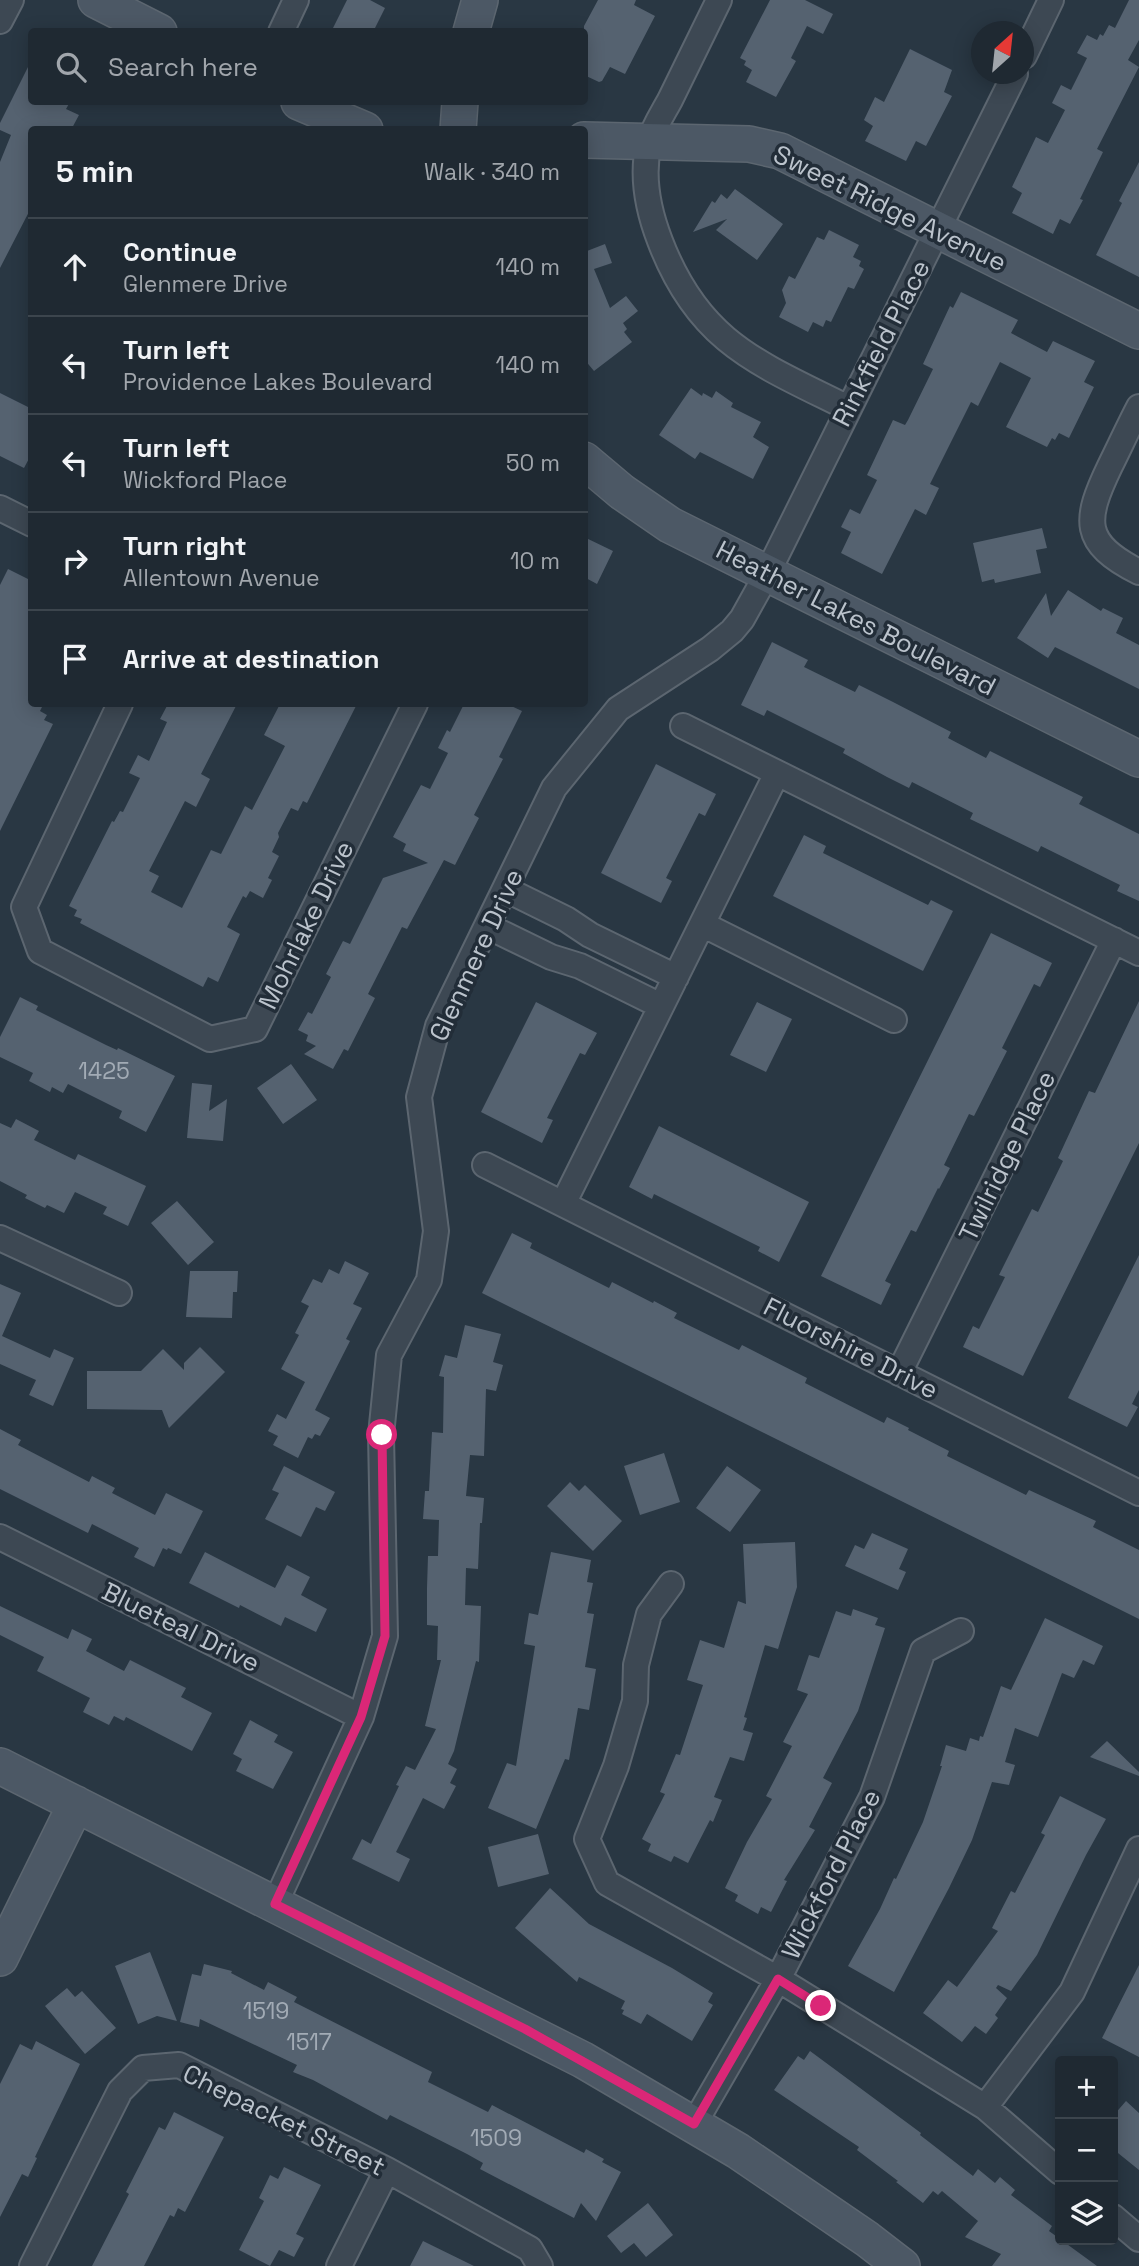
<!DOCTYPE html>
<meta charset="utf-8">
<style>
:root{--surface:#1f2932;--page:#27313a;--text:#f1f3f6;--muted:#a1a6ac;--line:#3c454d}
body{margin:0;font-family:"Space Grotesk",sans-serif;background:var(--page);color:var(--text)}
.controls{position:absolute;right:21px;bottom:21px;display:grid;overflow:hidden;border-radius:7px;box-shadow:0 4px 18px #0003}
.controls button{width:63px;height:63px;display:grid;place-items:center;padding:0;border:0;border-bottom:2px solid var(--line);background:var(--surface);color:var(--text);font:35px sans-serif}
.compass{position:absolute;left:971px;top:21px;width:63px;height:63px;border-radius:50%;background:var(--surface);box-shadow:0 4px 18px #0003;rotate:27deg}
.stop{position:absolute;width:21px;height:21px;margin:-16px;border:5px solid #db2777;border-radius:50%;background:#fff}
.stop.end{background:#db2777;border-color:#fff;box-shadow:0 2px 7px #0008}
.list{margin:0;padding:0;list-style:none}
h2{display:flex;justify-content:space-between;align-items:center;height:91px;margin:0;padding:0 28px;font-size:30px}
h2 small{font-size:23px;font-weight:400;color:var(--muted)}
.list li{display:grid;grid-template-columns:46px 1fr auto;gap:21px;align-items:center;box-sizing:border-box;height:98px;padding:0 28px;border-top:2px solid var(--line)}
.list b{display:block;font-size:26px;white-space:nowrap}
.list p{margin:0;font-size:23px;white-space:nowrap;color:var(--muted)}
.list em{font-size:23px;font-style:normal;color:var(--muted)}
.icon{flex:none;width:38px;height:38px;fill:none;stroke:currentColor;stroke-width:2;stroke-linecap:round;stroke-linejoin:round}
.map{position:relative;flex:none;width:1139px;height:2266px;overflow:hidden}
.search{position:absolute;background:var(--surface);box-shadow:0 4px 18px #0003;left:28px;top:28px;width:560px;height:77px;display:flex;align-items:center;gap:18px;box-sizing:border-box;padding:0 24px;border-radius:7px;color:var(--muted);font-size:26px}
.panel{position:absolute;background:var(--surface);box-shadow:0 4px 18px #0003;left:28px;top:126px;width:560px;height:581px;border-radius:7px}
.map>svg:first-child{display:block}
.building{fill:#556270}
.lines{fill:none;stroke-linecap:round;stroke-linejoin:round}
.street-casing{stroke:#5c6670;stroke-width:28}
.secondary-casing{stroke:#5c6670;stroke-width:38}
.street{stroke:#3d4853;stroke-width:24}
.secondary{stroke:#4c5865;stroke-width:35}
.route{stroke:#db2777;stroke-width:9}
.labels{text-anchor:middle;stroke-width:7;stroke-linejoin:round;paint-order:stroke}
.number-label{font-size:23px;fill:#a2abb5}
.street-label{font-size:26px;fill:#bbc3cc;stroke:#222d38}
</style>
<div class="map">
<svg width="1139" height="2266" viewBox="0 0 1139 2266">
<rect width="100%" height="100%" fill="#293743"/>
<path class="building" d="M347 0H370L385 8 373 32H331Z
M598 0H636L634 5 655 16 625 74 610 67 602 81 599 82 584 75V26Z
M770 0H805L833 14 823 34 807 26 791 58 796 61 776 97 746 82 752 70 744 65 746 61 740 58Z
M1129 0H1139V40L1128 60 1139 67 1097 149 1103 152 1080 199 1083 200 1070 224 1060 219 1053 234 1012 213 1022 193 1012 187 1036 137 1048 143 1065 110 1052 103 1061 85 1071 90 1087 58 1077 53 1087 35 1097 40 1100 34 1103 36 1109 25 1115 28Z
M910 49 952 70 944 92 952 96 926 146 916 141 906 161 865 141 873 126 864 120 875 97 884 102Z
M32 59V102H70L66 109 79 115 71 130H32V206L0 268V162L11 135 0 130V123Z
M1139 162V277L1096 255 1122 203 1119 201Z
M735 189 783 224 757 260 716 230 727 219 693 232 712 201 715 203 721 194 727 199Z
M829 230 859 245 853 257 861 261 859 266 864 269 854 289 848 287 831 322 826 320 823 327 813 322 808 332 779 317 786 303 782 290 789 276 795 279 817 237 824 240Z
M605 244 612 263 594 269 610 308 626 296 638 311 623 323 627 329 624 332 632 342 594 371 584 359V247L587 251Z
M961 292 1018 320 1011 333 1047 352 1053 341 1095 361 1084 382 1094 387 1069 438 1059 433 1055 440 1052 438 1047 447 1006 427 1031 378 1000 362 978 406 971 402 930 484 939 488 926 515 915 509 882 574 841 553 851 532 841 527 850 509 860 514 877 480 867 475 893 420 905 425 908 420 933 369 923 364 950 306 953 308Z
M691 388 702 396 703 393 712 398 716 391 733 403 731 407 761 422 753 437 769 447 753 479 700 452 695 459 659 435Z
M0 393 32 409V453L24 468 0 456Z
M1042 528 1047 548 1036 550 1041 573 995 583 994 579 982 582 973 543Z
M584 537 613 551 597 584 584 577Z
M8 569 32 581V704L42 707 40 711 47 715 44 720 53 724 0 831V585Z
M1068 590 1101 611 1103 608 1123 618 1116 633 1139 645V689L1055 647 1048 658 1017 638 1046 593 1051 616Z
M772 642 808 660 804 667 855 692 859 685 893 702 951 732 948 738 986 758 990 751 1026 769 1083 797 1079 804 1139 834V901L1117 891 1120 885 1041 846 1038 852 970 819 973 813 912 782 909 788 887 777 843 753 845 749 767 710 764 716 741 705Z
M168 704H237L201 774 210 779 196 807 185 801 149 871 159 876 151 892 182 908 211 850 221 854 245 806 252 810 285 746 264 735 280 704H357L307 803 303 801 298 811 291 808 278 833 279 837 272 852 279 856 268 878 272 880 263 898 250 891 246 898 243 896 227 927 240 934 218 982 208 977 203 987 80 923 82 919 74 916 77 910 69 906 112 821 114 822 120 811 123 812 140 778 129 773 138 755 149 761 167 722 160 719Z
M464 704H507L522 711 499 757 503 759 474 815 479 818 455 865 444 860 407 929 402 927 368 994 375 998 348 1051 344 1049 333 1069 304 1054 316 1046 306 1041 308 1035 298 1030 308 1012 312 1014 331 977 326 974 343 941 350 944 383 878 428 863 403 851 406 844 393 837 421 785 430 789 448 753 438 748 447 730 450 732Z
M656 764 716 794 705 816 699 813 666 878 672 881 661 903 601 873Z
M804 835 826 846 823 853 928 905 931 900 953 911 923 971 773 896Z
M991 933 1052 963 1040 987 1034 984 1002 1048 1007 1051 974 1116 969 1114 944 1165 950 1168 939 1189 938 1188 916 1232 911 1230 885 1281 891 1284 881 1305 821 1276Z
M20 997 38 1006 36 1010 106 1045 117 1050 118 1048 175 1076 146 1132 119 1118 122 1111 68 1084 63 1093 52 1087 50 1092 29 1081 33 1073 0 1057V1037Z
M1139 1001V1143L1023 1376 963 1347 973 1326 979 1329 1005 1277 999 1275 1032 1209 1038 1212 1063 1161 1058 1158 1089 1091 1095 1093Z
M536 1002 597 1033 585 1055 580 1053 547 1118 553 1120 542 1143 481 1112Z
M757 1002 792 1019 766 1072 730 1055Z
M291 1064 317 1100 283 1124 257 1088Z
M192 1083 212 1085 209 1111 227 1099 223 1141 187 1138Z
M16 1119 39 1131 34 1140 75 1160 78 1154 146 1186 128 1226 103 1214 107 1207 75 1192 64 1213 47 1205 45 1208 25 1198 27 1195 0 1181V1123L11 1128Z
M659 1126 809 1202 779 1262 758 1251 760 1247 654 1194 652 1199 629 1187Z
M177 1201 214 1242 188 1265 151 1223Z
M512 1233 532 1243 530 1248 609 1288 612 1282 653 1303 654 1301 677 1313 674 1318 739 1350 742 1345 807 1378 805 1383 884 1423 887 1417 909 1428 908 1430 949 1451 947 1456 1026 1495 1029 1490 1096 1521 1093 1527 1139 1550V1619L482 1293Z
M1139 1255V1390L1132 1404 1138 1407 1127 1427 1068 1398Z
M345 1261 369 1273 353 1304 362 1308 346 1339 350 1341 315 1410 330 1418 320 1436 315 1434 312 1439 308 1437 298 1458 273 1445 278 1436 268 1431 277 1414 286 1419 305 1382 281 1369 299 1335 295 1333 309 1306 301 1302 313 1279 322 1283 329 1269 339 1274Z
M190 1271H238L237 1292H233L232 1318 186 1317Z
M0 1284 21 1293 2 1336 50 1358 54 1349 74 1358 53 1406 29 1395 36 1380 0 1364Z
M465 1325 501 1334 493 1362 503 1365 496 1391 486 1389 484 1456 470 1455 466 1496 484 1498 482 1523H480L478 1569 466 1568 465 1605 481 1606 479 1662 476 1661 454 1751 448 1764 457 1769 450 1783 456 1786 444 1809 423 1798 396 1852 410 1859 399 1882 352 1859 362 1839 371 1844 399 1786 396 1785 406 1766 415 1770 436 1729 425 1726 441 1660H437L438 1626 427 1625V1588L428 1556H438L439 1520 423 1519 425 1491H429L432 1432 443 1433 444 1377 439 1376 445 1355 457 1358Z
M200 1347 225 1372 169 1428 162 1410 87 1409V1371H141L163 1349 184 1370V1363Z
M0 1429 21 1440 18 1445 89 1482 92 1476 115 1488 112 1493 155 1515 166 1493 203 1511 181 1554 168 1548 167 1550 163 1548 154 1567 134 1557 139 1548 92 1524 88 1533 0 1489Z
M664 1453 680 1502 640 1515 624 1466Z
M284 1466 335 1492 325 1511 316 1507 301 1537 265 1519 279 1493 272 1490Z
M727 1466 761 1490 730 1532 696 1508Z
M570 1482 579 1491 585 1485 622 1521 593 1551 547 1506Z
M872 1533 908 1549 899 1569 906 1572 898 1590 845 1566 855 1545 864 1549Z
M795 1542 797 1587 778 1649 765 1645 744 1717 747 1718 743 1730 753 1733 744 1761 730 1757 714 1797 722 1800 713 1822 710 1820 688 1863 674 1856 671 1862 648 1851 651 1844 642 1839 665 1794 660 1792 676 1754 680 1755 703 1685 687 1680 700 1640 724 1648 738 1601 746 1604 743 1544Z
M205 1552 275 1588 287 1565 310 1577 301 1595 327 1609 316 1632 285 1617 281 1626 240 1605 239 1608 189 1583Z
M551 1552 591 1560 587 1582 593 1583 587 1613 594 1614 585 1667 596 1669 589 1710 578 1708 569 1760 565 1759 536 1829 488 1808 507 1763 516 1766 535 1646 524 1644 529 1613 538 1615Z
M0 1606 68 1639 72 1629 92 1639 86 1651 124 1671 130 1660 186 1688 181 1697 212 1713 192 1751 126 1717 124 1721 114 1716 109 1725 83 1712 90 1698 37 1671 44 1657 0 1635Z
M853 1609 878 1618 875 1625 885 1628 858 1711 823 1778 832 1783 809 1827 815 1830 784 1880 787 1881 771 1912 761 1907 758 1914 735 1901 738 1895 725 1888 747 1842 772 1799 766 1796 792 1746 783 1742 808 1694 797 1690 809 1655 819 1658 836 1611 851 1616Z
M1045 1618 1103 1646 1094 1665 1083 1660 1074 1678 1062 1673 1038 1737 1015 1728 1005 1762 1015 1765 1009 1785 992 1782 972 1840 949 1888 894 1992 848 1966 880 1909 894 1878 896 1879 923 1822 942 1766H940L946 1745 966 1751 970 1738 979 1741 980 1736 983 1737 1001 1686 1011 1690Z
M250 1720 278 1735 274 1742 293 1752 273 1789 236 1771 242 1759 233 1754Z
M1107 1741 1139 1772V1776L1090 1757Z
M1060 1796 1106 1819 1086 1855 1037 1955 1011 1991 998 1985 996 1988 1007 1998 995 2015 998 2018 986 2034 975 2026 962 2042 923 2013 948 1980 957 1987 998 1931 992 1928 1011 1891 1015 1893 1045 1835 1041 1833Z
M538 1834 549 1874 498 1887 488 1847Z
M550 1888 589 1924 672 1968 713 1993 708 2002 713 2005 692 2041 647 2014 641 2024 622 2014 624 2010 621 2009 625 2001 579 1977 577 1982 515 1928Z
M150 1952 177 2021 157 2016 138 2024 115 1966Z
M204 1964 232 1971 231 1973 264 1990 268 1982 297 1997 294 2002 432 2072 428 2082 488 2112 492 2105 584 2153 586 2149 604 2159 602 2162 621 2172 596 2221 581 2203 574 2218 480 2169 483 2163 467 2154 390 2115 387 2120 313 2080 293 2072 297 2065 200 2019 199 2027 180 2022 192 1974 201 1976Z
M1139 1965V2057L1102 2038Z
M67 1988 75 1997 82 1991 116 2028 85 2054 45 2006Z
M36 2041 80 2064 35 2157 37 2158 28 2177 22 2174 0 2217V2084L20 2044 32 2050Z
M810 2051 921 2133 920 2135 973 2176 978 2169 995 2183 1000 2177 1015 2190 1011 2195 1052 2226 1049 2231 1097 2266H992L1001 2254 965 2237 978 2221 942 2191 938 2195 933 2191 923 2203 896 2182 898 2181 857 2150 859 2147 774 2090 798 2056 804 2060Z
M1126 2101 1139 2113V2170L1113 2149V2116Z
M174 2112 224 2137 185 2212 178 2208 174 2217 170 2215 144 2266H92L129 2194 126 2192 159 2127 165 2130Z
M284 2167 321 2185 296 2234 304 2238 294 2257 279 2250 270 2266 239 2250 264 2201 259 2198 270 2175 278 2179Z
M648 2203 673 2235 646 2257 634 2243 621 2253 607 2236Z
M423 2241 474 2266H410Z"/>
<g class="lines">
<defs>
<path id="street" d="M719 0C703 33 686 67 670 100 663 113 653 128 649 143 641 176 648 210 660 241 699 343 758 363 848 408
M0 21 11 0
M281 32 296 0
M1024 56 1051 0
M1139 407C1129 426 1120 446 1110 466 1084 520 1081 543 1139 572
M0 508 32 524
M120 704 24 907 40 951 210 1039 255 1029 415 704
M683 726 1139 953
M505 889 566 919 590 935 676 977
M702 924 894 1020
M487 926 551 957 580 966 661 1006
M485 1165 1139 1493
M563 1204 777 773
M0 1238 119 1293
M899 1373 1114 940
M0 1537 361 1717
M671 1584 649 1614 636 1665 635 1701 616 1766 587 1839 607 1883 778 1979 985 2107 1060 2172
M275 1904 361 1717 385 1636 381 1435 389 1355 429 1280 436 1231 419 1097 438 1026 554 788 618 709 710 649 732 631 742 619 767 574 1015 74
M985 2107 1072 1992 1139 1849
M694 2124 778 1979 872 1797 923 1651 961 1631
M1113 2217 1139 2239
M32 2266 120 2091 143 2068 179 2065 387 2170 530 2249 540 2266
M339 2266 387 2170"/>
<path id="secondary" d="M96 0 159 32
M471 32 480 0
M299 102 365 130
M458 130 460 102
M584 140 749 144 780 151 1139 331
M584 460 622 492 670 525 1139 759
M0 1766 583 2060 738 2151 867 2239 902 2266
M0 1958 76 1804"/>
</defs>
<use href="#street" class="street-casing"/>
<use href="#secondary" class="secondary-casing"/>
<use href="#street" class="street"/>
<use href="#secondary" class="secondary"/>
</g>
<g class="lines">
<path class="route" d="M382 1435 385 1636 361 1717 275 1904 525 2029 694 2124 778 1979 821 2006"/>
</g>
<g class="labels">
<g class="number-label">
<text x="104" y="1079">1425</text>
<text x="266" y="2019">1519</text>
<text x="309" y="2050">1517</text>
<text x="496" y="2146">1509</text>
</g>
<g class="street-label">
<text transform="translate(890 208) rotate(26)" y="9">Sweet Ridge Avenue</text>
<text transform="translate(881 343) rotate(-63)" y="9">Rinkfield Place</text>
<text transform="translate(856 618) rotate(27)" y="9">Heather Lakes Boulevard</text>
<text transform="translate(306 925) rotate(-64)" y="9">Mohrlake Drive</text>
<text transform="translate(476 955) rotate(-65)" y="9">Glenmere Drive</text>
<text transform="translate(1007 1156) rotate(-64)" y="9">Twilridge Place</text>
<text transform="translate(851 1348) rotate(27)" y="9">Fluorshire Drive</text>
<text transform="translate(181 1627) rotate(26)" y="9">Blueteal Drive</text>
<text transform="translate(831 1874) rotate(-63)" y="9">Wickford Place</text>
<text transform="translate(284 2120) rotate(26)" y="9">Chepacket Street</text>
</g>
</g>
</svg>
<div class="controls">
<button>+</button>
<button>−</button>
<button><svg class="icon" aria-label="layers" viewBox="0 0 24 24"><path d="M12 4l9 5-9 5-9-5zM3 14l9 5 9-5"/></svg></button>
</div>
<svg class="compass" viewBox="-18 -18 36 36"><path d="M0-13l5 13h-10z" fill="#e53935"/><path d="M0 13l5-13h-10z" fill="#a1a6ac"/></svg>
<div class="stop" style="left:382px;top:1435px"></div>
<div class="stop end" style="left:821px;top:2006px"></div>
<div class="search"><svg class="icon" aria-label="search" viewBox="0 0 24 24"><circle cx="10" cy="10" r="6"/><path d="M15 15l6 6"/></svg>Search here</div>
<section class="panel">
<h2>5 min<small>Walk · 340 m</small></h2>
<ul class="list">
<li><svg class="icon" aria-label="ahead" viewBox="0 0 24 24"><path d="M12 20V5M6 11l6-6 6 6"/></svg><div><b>Continue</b><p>Glenmere Drive</p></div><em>140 m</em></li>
<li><svg class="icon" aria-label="left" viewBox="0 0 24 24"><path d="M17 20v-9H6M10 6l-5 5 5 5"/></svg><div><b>Turn left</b><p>Providence Lakes Boulevard</p></div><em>140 m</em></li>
<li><svg class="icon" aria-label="left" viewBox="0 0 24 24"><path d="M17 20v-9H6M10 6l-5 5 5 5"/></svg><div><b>Turn left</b><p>Wickford Place</p></div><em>50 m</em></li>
<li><svg class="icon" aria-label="right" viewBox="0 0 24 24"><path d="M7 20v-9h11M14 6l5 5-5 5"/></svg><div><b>Turn right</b><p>Allentown Avenue</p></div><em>10 m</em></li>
<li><svg class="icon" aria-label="arrive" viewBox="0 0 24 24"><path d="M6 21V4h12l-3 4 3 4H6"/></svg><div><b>Arrive at destination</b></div></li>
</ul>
</section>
</div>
